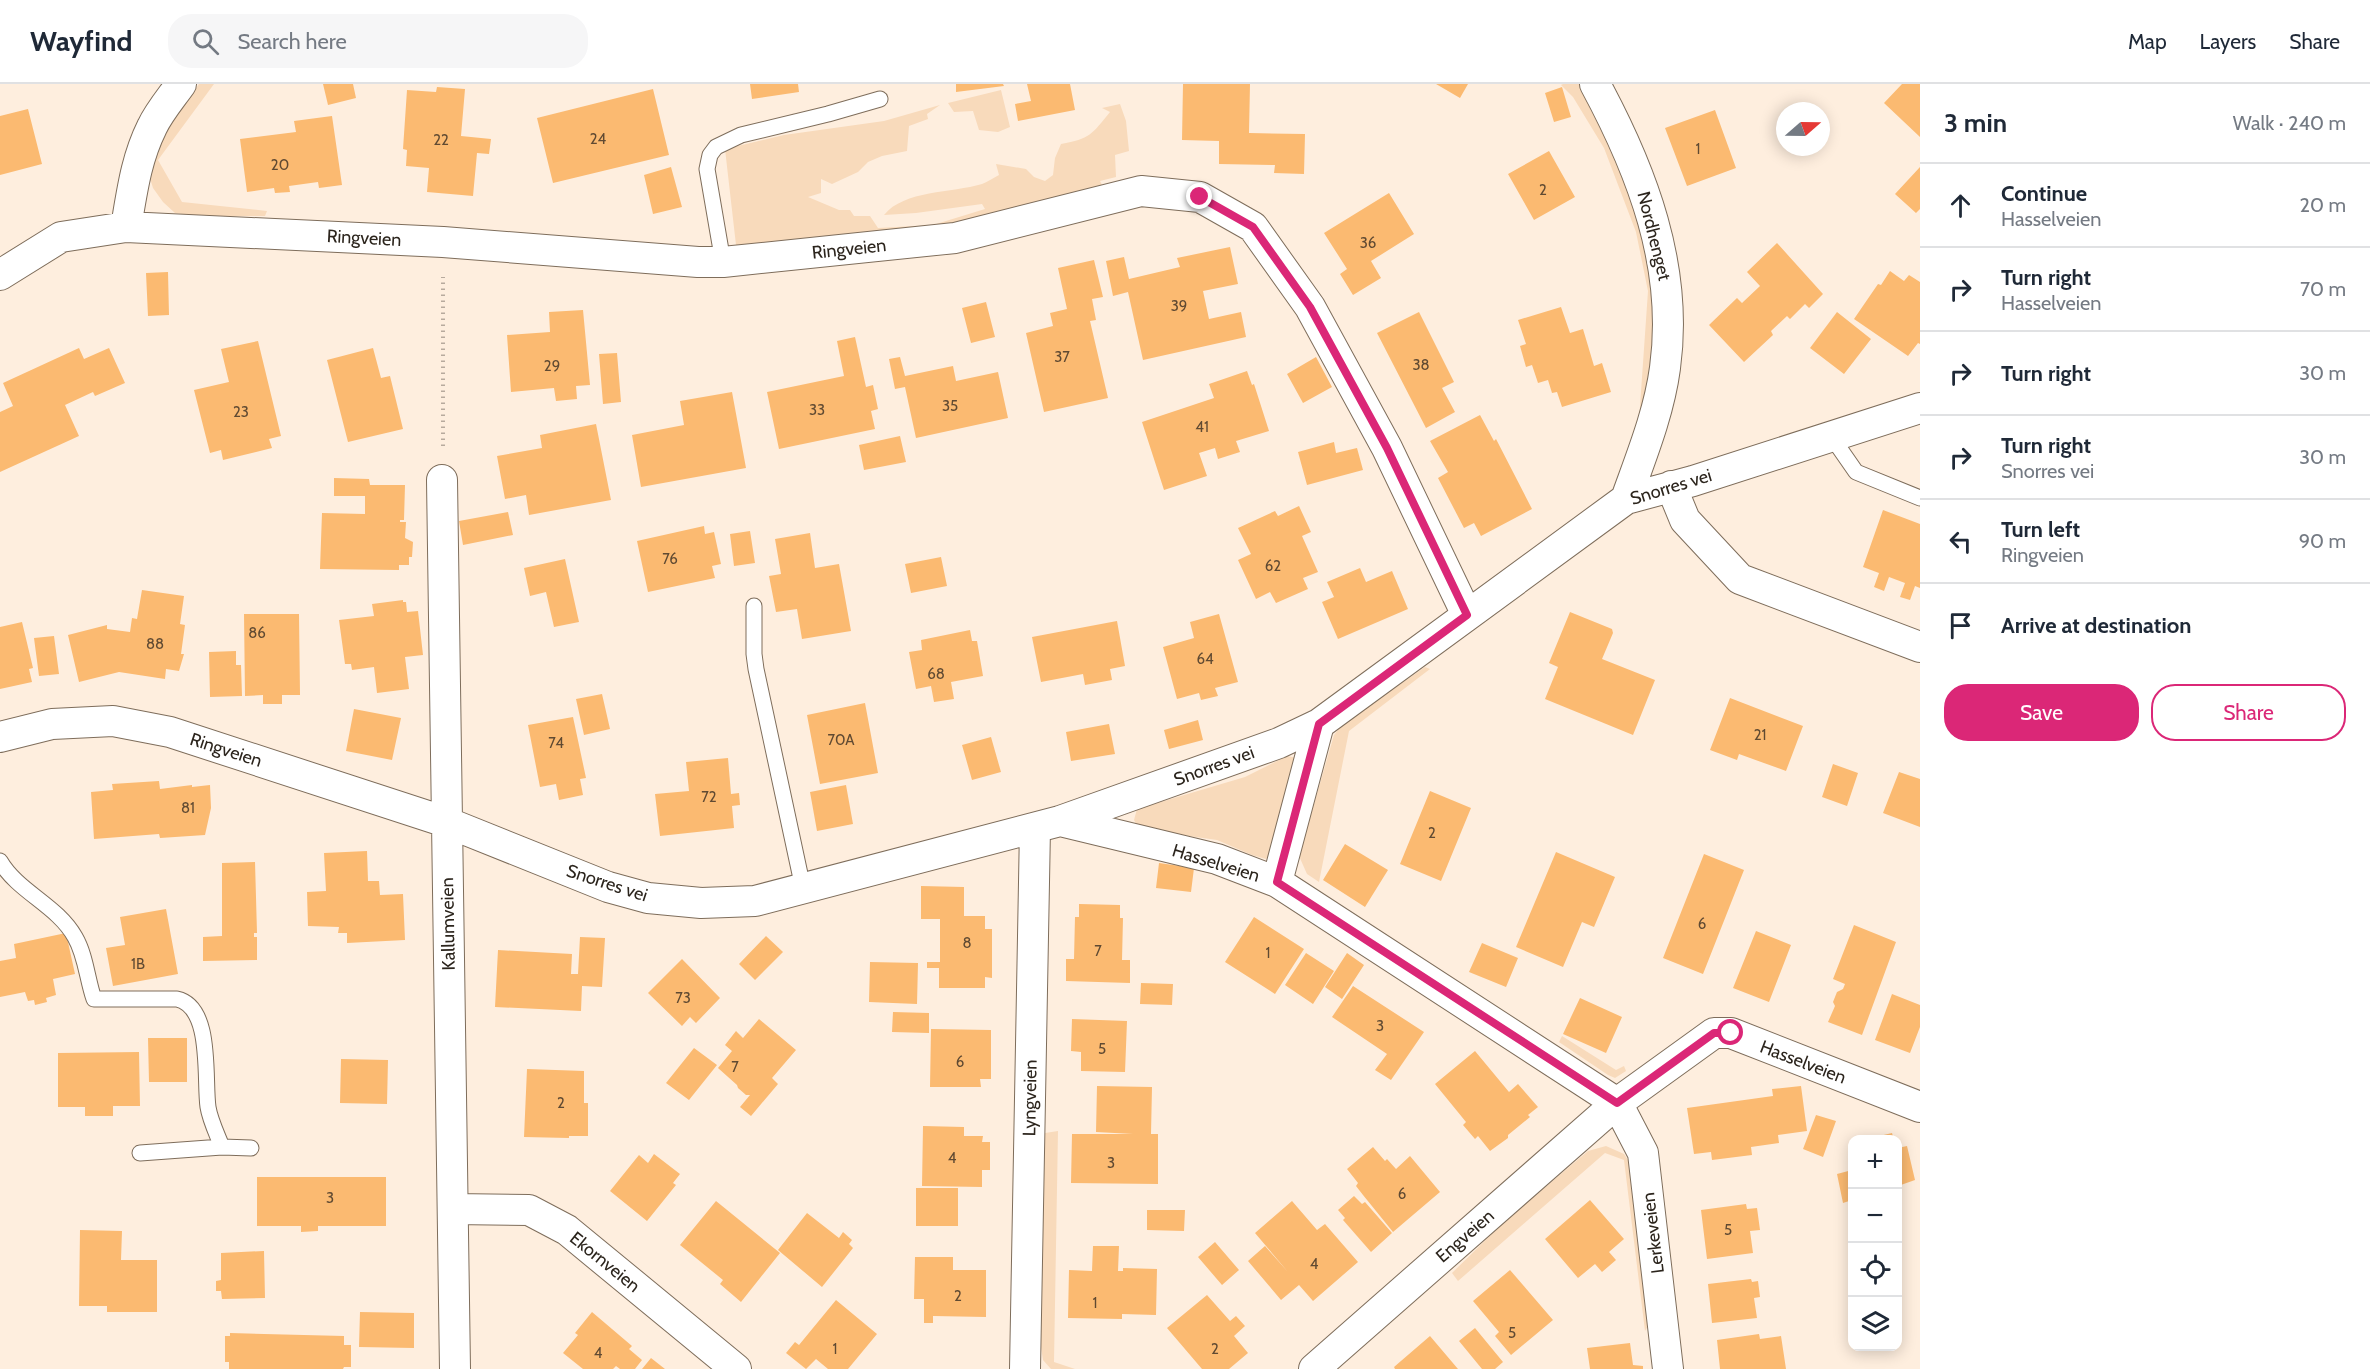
<!DOCTYPE html>
<meta charset="utf-8">
<style>
:root{--surface:#fff;--page:#f6f6f7;--text:#1f2937;--muted:#747a83;--line:#e0e1e3;--accent:#db2777}
body{margin:0;font-family:Cabin,sans-serif;background:var(--page);color:var(--text)}
.controls{position:absolute;right:18px;bottom:18px;display:grid;overflow:hidden;border-radius:12px;box-shadow:0 3px 15px #0003}
.controls button{width:54px;height:54px;display:grid;place-items:center;padding:0;border:0;border-bottom:2px solid var(--line);background:var(--surface);color:var(--text);font:30px sans-serif}
.compass{position:absolute;left:1776px;top:18px;width:54px;height:54px;border-radius:50%;background:var(--surface);box-shadow:0 3px 15px #0003;rotate:70deg}
.stop{position:absolute;width:18px;height:18px;margin:-14px;border:4px solid #db2777;border-radius:50%;background:#fff}
.stop.end{background:#db2777;border-color:#fff;box-shadow:0 2px 6px #0008}
.list{margin:0;padding:0;list-style:none}
h2{display:flex;justify-content:space-between;align-items:center;height:78px;margin:0;padding:0 24px;font-size:26px}
h2 small{font-size:20px;font-weight:400;color:var(--muted)}
.list li{display:grid;grid-template-columns:39px 1fr auto;gap:18px;align-items:center;box-sizing:border-box;height:84px;padding:0 24px;border-top:2px solid var(--line)}
.list b{display:block;font-size:22px;white-space:nowrap}
.list p{margin:0;font-size:20px;white-space:nowrap;color:var(--muted)}
.list em{font-size:20px;font-style:normal;color:var(--muted)}
.actions{display:flex;gap:12px;padding:18px 24px}
.actions a{flex:1;padding:14px 0;border:2px solid var(--accent);border-radius:24px;text-align:center;font-size:21px;color:var(--accent)}
.actions .main{background:var(--accent);color:#fff}
.icon{flex:none;width:33px;height:33px;fill:none;stroke:currentColor;stroke-width:2;stroke-linecap:round;stroke-linejoin:round}
.map{position:relative;flex:none;width:1920px;height:1285px;overflow:hidden}
header{display:flex;align-items:center;gap:36px;box-sizing:border-box;height:84px;padding:0 30px;background:var(--surface);border-bottom:2px solid var(--line)}
header strong{font-size:28px}
nav{display:flex;gap:33px;margin-inline-start:auto;font-size:21px}
.search{width:420px;height:54px;background:var(--page);display:flex;align-items:center;gap:15px;box-sizing:border-box;padding:0 21px;border-radius:24px;color:var(--muted);font-size:22px}
main{display:flex}
aside{flex:1;background:var(--surface)}
.map>svg:first-child{display:block}
.green{fill:#f8dabb}
.building{fill:#fbba71}
.lines{fill:none;stroke-linecap:round;stroke-linejoin:round}
.lane-casing{stroke:#7e6d5b;stroke-width:17}
.street-casing{stroke:#7e6d5b;stroke-width:32}
.path{stroke:#b7aa9d;stroke-width:4;stroke-dasharray:1.5 4.5;stroke-linecap:butt}
.lane{stroke:#fff;stroke-width:15}
.street{stroke:#fff;stroke-width:30}
.route{stroke:#db2777;stroke-width:8}
.labels{text-anchor:middle;stroke-width:4.5;stroke-linejoin:round;paint-order:stroke}
.number-label{font-size:15px;fill:#604a32}
.street-label{font-size:18px;fill:#2c251d;stroke:#fff}
</style>
<header>
<strong>Wayfind</strong>
<div class="search"><svg class="icon" aria-label="search" viewBox="0 0 24 24"><circle cx="10" cy="10" r="6"/><path d="M15 15l6 6"/></svg>Search here</div>
<nav><a>Map</a><a>Layers</a><a>Share</a></nav>
</header>
<main>
<div class="map">
<svg width="1920" height="1285" viewBox="0 0 1920 1285">
<rect width="100%" height="100%" fill="#feeede"/>
<path class="green" d="M199 0H214L158 76 182 118 267 127 265 132H196L175 129 163 118 153 104 148 88 153 66Z
M1563 0H1581L1642 129 1652 174 1657 269 1638 351 1648 207 1636 148 1604 64 1573 13 1561 1Z
M1001 6 1010 43 998 48 979 46 973 27 954 28 948 19Z
M1120 20 1126 37 1129 67 1115 71 1116 93 1100 97 1104 105 945 144 736 161 725 65 784 51 884 37 940 21 927 30 928 35 909 42 907 67 882 72 868 78 858 88 832 100 821 95V109L808 113 839 126H850L854 132H870L878 144 933 141 985 125 982 120 916 129 884 131C904 106 952 109 982 100 987 98 993 94 999 91L996 80 1026 85 1034 93 1045 97 1053 91 1055 74 1061 60C1090 55 1092 50 1110 28L1102 24Z
M1425 583 1430 585 1349 647 1319 798 1307 790 1299 772 1334 651 1342 641Z
M1287 672 1297 674 1276 762 1266 775 1252 771 1217 756 1139 745 1134 736 1137 725 1245 693Z
M1562 952 1616 986 1624 982 1626 987 1615 994 1608 991 1559 958Z
M1058 1047 1054 1278 1075 1285H1051L1043 1276 1040 1257 1045 1049Z
M1606 1062 1624 1070 1630 1079 1648 1242 1645 1247 1624 1076 1605 1069 1458 1197 1452 1189 1503 1139 1588 1067Z"/>
<path class="building" d="M323 0H353L356 14 328 21Z
M750 0H798L799 8 752 15Z
M956 0H1003L1004 2 956 8Z
M1027 0H1070L1075 26 1018 37 1015 20 1031 17Z
M1183 0H1250L1249 49 1305 50 1304 90 1274 89 1275 81 1219 80V57L1182 56Z
M1436 0H1468L1460 14Z
M1902 0H1920V53L1884 19Z
M437 3 465 5 461 52 491 55 489 70 477 69 473 112 427 108 429 84 406 82 407 66 403 65 407 6 436 8Z
M1562 3 1571 33 1554 38 1545 9Z
M653 5 669 71 553 99 537 34Z
M28 25 42 80 0 91V32Z
M1715 26 1736 84 1687 102 1665 44Z
M332 32 342 101 319 104 318 98 289 102 290 108 275 109 274 104 247 108 240 55 296 48 294 37Z
M1549 67 1575 113 1534 136 1508 90Z
M671 83 682 123 653 130 644 91Z
M1920 83V125L1916 129 1895 110Z
M1389 109 1414 150 1371 177 1381 194 1353 211 1340 190 1347 185 1324 149Z
M1777 159 1823 210 1809 224 1805 220 1790 235 1787 232 1771 247 1773 251 1744 278 1709 241 1737 214 1742 219 1760 202 1747 188Z
M1230 163 1238 200 1203 207 1209 235 1241 228 1246 253 1143 276 1128 208 1113 212 1106 177 1124 173 1129 195 1180 183 1177 174Z
M1094 176 1103 213 1092 215 1096 236 1090 237 1108 314 1044 328 1026 249 1053 242 1050 229 1067 225 1058 184Z
M1890 187 1904 197 1909 191 1920 198V260L1918 259 1908 272 1854 235 1878 200 1881 201Z
M168 188 169 231 148 232 146 189Z
M986 218 995 253 971 259 962 224Z
M1561 223 1570 249 1583 245 1594 282 1602 279 1611 308 1562 323 1557 308 1552 309 1548 296 1538 299 1532 281 1526 283 1520 262 1526 260 1518 236Z
M583 226 590 301 576 302 577 315 556 317 554 304 511 308 507 251 550 248 549 228Z
M1419 228 1454 298 1442 304 1455 328 1426 344 1377 249Z
M1837 228 1871 255 1844 290 1810 264Z
M855 253 866 303 873 301 878 325 871 327 875 345 779 365 767 308 844 292 837 257Z
M258 257 281 352 269 355 272 364 223 376 221 366 210 369 194 306 229 298 221 265Z
M79 264 84 275 109 264 125 299 95 312 93 308 65 321 79 352 0 388V328L13 322 3 299Z
M373 264 381 294 390 292 403 345 348 358 327 276Z
M617 269 621 318 603 320 599 270Z
M900 273 905 292 953 282 956 297 998 288 1008 334 916 354 905 303 895 305 889 275Z
M1316 273 1332 303 1303 319 1287 290Z
M1247 287 1252 301 1254 300 1269 347 1236 357 1240 368 1218 375 1215 364 1199 369 1207 392 1164 406 1142 338 1214 314 1209 300Z
M732 308 746 384 641 403 632 351 684 341 680 317Z
M1480 331 1494 357 1496 355 1532 425 1481 452 1474 439 1464 444 1438 394 1448 388 1430 357Z
M596 340 611 416 529 431 526 411 505 415 497 372 542 364 540 351Z
M900 352 906 378 864 386 859 361Z
M1334 358 1336 369 1357 364 1363 386 1307 401 1298 368Z
M334 394 369 395 370 401H405L404 436H400V438H406L405 454 413 458 412 473H409V481H399V486L320 485 322 429 365 430V412H334Z
M1299 422 1311 448 1302 452 1318 488 1303 494 1308 505 1276 519 1270 508 1256 515 1238 476 1251 470 1238 444 1275 427 1278 432Z
M1883 426 1920 440V504L1915 502 1910 516 1900 513 1905 499 1889 493 1884 507 1874 503 1879 489 1863 483Z
M508 428 513 451 463 461 459 437Z
M704 442 705 450 714 448 721 480 712 482 715 494 648 508 637 457Z
M750 447 755 479 734 482 730 450Z
M810 449 815 484 839 480 851 547 802 555 797 525 776 528 769 492 781 490 775 455Z
M941 473 947 502 911 509 905 480Z
M565 475 579 538 554 543 546 508 530 512 524 484Z
M1360 484 1366 498 1392 487 1408 525 1338 555 1322 518 1334 513 1327 498Z
M142 506 184 512 180 540 185 541 181 570H184L179 587 166 585 165 595 119 588 79 598 68 551 107 541V545L130 548 132 534 137 535Z
M403 516V518H406L407 528 418 527 423 571 405 573 409 605 377 609 374 583 352 586 351 580H345L339 536 374 532 372 520Z
M1570 528 1612 545 1613 549 1602 575 1655 596 1633 651 1545 615 1558 583 1549 579Z
M244 530H299L300 611H282V620H263V611L245 612Z
M1219 530 1238 598 1215 604 1218 612 1201 616 1199 609 1177 615 1163 563 1194 554 1190 538Z
M1117 537 1125 582 1110 585 1112 596 1085 601 1083 590 1041 598 1032 553Z
M22 538 33 584 29 585 32 598 0 605V543Z
M970 546 972 557H977L983 592 951 598 954 615 934 618 931 602 916 605 909 568 922 566 921 556Z
M54 552 59 590 39 592 34 554Z
M236 567V581H241L242 612 210 613 209 568Z
M602 610 610 645 584 651 576 615Z
M1730 614 1803 642 1786 687 1739 670 1737 676 1710 666Z
M865 619 878 689 820 700 807 631Z
M354 625 401 634 392 676 346 667Z
M573 633 586 694 580 695 583 711 559 716 556 700 540 703 528 641Z
M1198 636 1203 656 1169 665 1164 646Z
M1109 640 1115 670 1071 677 1066 648Z
M991 653 1001 688 972 696 962 661Z
M728 674 731 710 739 709 740 721 732 722 734 744 660 752 655 710 689 707 686 678Z
M1833 680 1858 689 1847 722 1822 713Z
M1899 688 1920 695V743L1883 729Z
M159 697 160 705 192 701V703L210 701 211 724 205 751 160 754 159 750 94 755 91 708 113 706 112 700Z
M846 701 853 740 817 747 810 708Z
M1430 707 1471 724 1441 797 1400 780Z
M1345 760 1388 786 1365 823 1323 796Z
M367 767 368 797H379L380 811 403 810 405 856 347 859V849H338L339 843 308 842 307 808 326 807 324 769Z
M1556 768 1615 793 1594 843 1582 838 1563 883 1516 863Z
M1704 770 1744 786 1703 890 1663 874Z
M255 778 257 849H254V853H257V876L203 877V853L222 852V779Z
M1159 779 1194 784 1191 808 1156 804Z
M921 802 964 803V832H985V845H992V894L985 893V904H939V884H927V878H940V835H921Z
M1079 820 1120 821V834H1123L1122 876H1130V899L1066 897V875H1074L1075 833H1079Z
M166 825 178 890 113 902 106 864 125 861 120 833Z
M1254 833 1304 865 1275 910 1225 878Z
M1854 841 1896 858 1862 951 1828 938 1835 922 1833 918 1837 908 1843 905 1845 900 1833 895Z
M1756 847 1791 861 1769 918 1733 904Z
M66 849 75 890 53 895 56 911 46 914 47 918 35 921 34 916 28 917 25 908 0 913V877L16 874 14 860Z
M766 852 783 868 755 896 739 880Z
M580 853 605 854 602 903 582 902 581 927 495 923 498 866 572 870 571 890H578Z
M1482 859 1518 874 1506 903 1469 888Z
M1306 869 1334 887 1313 920 1285 901Z
M1347 869 1364 881 1342 915 1325 903Z
M682 875 720 914 696 939 690 933 682 942 648 909Z
M870 878 918 879 917 920 869 918Z
M1141 899 1173 900 1172 921 1140 920Z
M1353 902 1424 948 1391 996 1375 986 1387 970 1332 933Z
M1892 910 1920 921V943L1910 969 1875 956Z
M1580 914 1622 933 1606 969 1563 950Z
M893 928 929 929V949L892 948Z
M759 935 796 966 772 994 778 1000 751 1032 740 1023 750 1011H746L738 1004 737 1001 718 984 732 967 725 961 736 947 743 954Z
M1072 935 1127 937 1125 988 1081 987V968L1071 967Z
M931 945 991 946V995H980L981 1003H930Z
M148 954H187V998H149Z
M694 964 717 981 689 1016 666 999Z
M1475 967 1509 1008 1518 1000 1538 1023 1528 1031 1530 1033 1508 1051V1054L1490 1067 1478 1052 1475 1055 1463 1041 1466 1038 1435 1000Z
M139 968 140 1022H113V1032H85V1023H58V969Z
M341 975 388 976 387 1020 340 1019Z
M527 985 584 987V1019H588V1052H569V1054L524 1053Z
M1097 1002 1152 1003 1151 1050H1158V1100L1071 1099 1072 1050H1133L1096 1048Z
M1801 1002 1807 1047 1778 1051 1779 1059 1751 1063 1752 1071 1712 1076 1711 1068 1694 1070 1687 1024 1773 1012 1772 1005Z
M1816 1031 1836 1037 1823 1073 1803 1065Z
M923 1042 964 1043V1052H983L982 1058H990V1086H982V1103L922 1102Z
M1892 1049 1894 1056H1867V1055Z
M1907 1062 1915 1096 1898 1102V1064Z
M1373 1063 1385 1077 1387 1075 1396 1085 1410 1072 1440 1108 1393 1148 1363 1111 1356 1102 1358 1099 1347 1085Z
M654 1070 680 1090 673 1099 676 1101 647 1137 610 1107 639 1071 648 1079Z
M1852 1086V1116L1843 1119 1837 1090Z
M257 1093H386V1142H318V1147L301 1148V1142H257Z
M916 1104H958V1142H916Z
M1354 1112 1362 1120 1365 1118 1392 1149 1371 1168 1343 1136 1345 1134 1338 1126Z
M1590 1116 1624 1155 1609 1168 1616 1176 1602 1188 1595 1180 1578 1194 1545 1155Z
M716 1117 780 1169 741 1218 720 1200 723 1196 680 1161Z
M1292 1117 1317 1146 1325 1140 1358 1178 1313 1217 1299 1201 1281 1216 1248 1177 1265 1162 1288 1188 1255 1149Z
M1746 1120 1747 1125 1757 1124 1760 1146 1750 1147 1753 1169 1707 1175 1701 1126Z
M1147 1126H1185L1184 1147 1147 1146Z
M807 1129 839 1154 843 1148 852 1156 849 1160 853 1164 822 1203 778 1166Z
M80 1146 122 1147 121 1176H157V1228H107V1222H79Z
M1215 1158 1239 1186 1222 1201 1198 1173Z
M1093 1162H1119L1118 1187H1123V1184L1157 1185 1156 1231 1122 1230V1235L1068 1234 1069 1186 1092 1187Z
M264 1167 265 1214 222 1215 221 1207H216V1197L221 1196V1169Z
M915 1173H953V1186H986V1233L933 1232V1239H924V1215H914Z
M1510 1186 1553 1236 1511 1271 1495 1252 1499 1248 1473 1217Z
M1751 1195 1752 1198 1758 1197 1760 1213 1754 1214 1757 1234 1712 1239 1708 1200Z
M1207 1211 1230 1237 1236 1232 1245 1242 1234 1252 1248 1269 1229 1285H1202L1167 1244Z
M836 1216 877 1250 848 1285H828L816 1275 806 1285 786 1269 795 1258 799 1261Z
M360 1228 414 1229V1264L359 1263Z
M592 1228 632 1262 629 1265 642 1276 635 1285H620L616 1282 613 1285H583L563 1269 578 1251 575 1249Z
M1475 1244 1503 1278 1495 1285H1482L1459 1257Z
M230 1249 344 1252V1261H351V1283H344L343 1285H229V1278H225V1252H230Z
M1759 1250 1760 1255 1781 1252 1786 1285H1720L1717 1256Z
M1430 1252 1458 1285H1395L1394 1283Z
M1630 1259 1633 1281 1643 1282V1285H1590L1587 1264Z
M651 1274 665 1285H642Z"/>
<g class="lines">
<defs>
<path id="lane" d="M723 178 707 85 710 71 716 63 741 51 828 30 880 15
M1831 352 1856 388 1920 414
M754 522V570L756 585 803 804
M0 777C18 808 57 821 75 853 86 872 87 895 94 915H177C213 923 204 995 208 1023 210 1036 217 1050 222 1063
M140 1069 222 1063 251 1064"/>
<path id="street" d="M1595 0C1642 87 1679 183 1665 284 1659 329 1641 373 1626 415
M126 143C132 108 136 75 152 43 159 28 171 14 181 0
M0 191 61 153 126 143 443 158 698 178H723L955 154 1141 107 1200 113 1253 143 1310 223 1387 364 1467 531
M442 396 455 1285
M1671 402 1685 436 1740 495 1920 563
M0 653 52 640 113 637 170 648 446 738 608 803 648 814 701 819 755 817 1060 737 1279 659 1319 640 1626 415 1693 397 1920 324
M1060 737 1217 775 1277 798 1617 1019 1714 949H1731L1920 1023
M1277 798 1319 640
M453 1125 529 1126 567 1146 736 1285
M1025 1285 1035 744
M1314 1285 1617 1019 1643 1069 1668 1285"/>
</defs>
<use href="#lane" class="lane-casing"/>
<use href="#street" class="street-casing"/>
<path class="path" d="M443 362V193"/>
<use href="#lane" class="lane"/>
<use href="#street" class="street"/>
</g>
<g class="lines">
<path class="route" d="M1200 113 1253 143 1310 223 1387 364 1467 531 1319 640 1277 798 1617 1019 1714 949H1731"/>
</g>
<g class="labels">
<g class="number-label">
<text x="598" y="60">24</text>
<text x="441" y="61">22</text>
<text x="1698" y="70">1</text>
<text x="280" y="86">20</text>
<text x="1543" y="111">2</text>
<text x="1368" y="164">36</text>
<text x="1179" y="227">39</text>
<text x="1062" y="278">37</text>
<text x="1421" y="286">38</text>
<text x="552" y="287">29</text>
<text x="950" y="327">35</text>
<text x="817" y="331">33</text>
<text x="241" y="333">23</text>
<text x="1202" y="348">41</text>
<text x="670" y="480">76</text>
<text x="1273" y="487">62</text>
<text x="257" y="554">86</text>
<text x="155" y="565">88</text>
<text x="1205" y="580">64</text>
<text x="936" y="595">68</text>
<text x="1760" y="656">21</text>
<text x="841" y="661">70A</text>
<text x="556" y="664">74</text>
<text x="709" y="718">72</text>
<text x="188" y="729">81</text>
<text x="1432" y="754">2</text>
<text x="1702" y="845">6</text>
<text x="967" y="864">8</text>
<text x="1098" y="872">7</text>
<text x="1268" y="874">1</text>
<text x="138" y="885">1B</text>
<text x="683" y="919">73</text>
<text x="1380" y="947">3</text>
<text x="1102" y="970">5</text>
<text x="960" y="983">6</text>
<text x="735" y="988">7</text>
<text x="561" y="1024">2</text>
<text x="952" y="1079">4</text>
<text x="1111" y="1084">3</text>
<text x="1402" y="1115">6</text>
<text x="330" y="1119">3</text>
<text x="1728" y="1151">5</text>
<text x="1314" y="1185">4</text>
<text x="958" y="1217">2</text>
<text x="1095" y="1224">1</text>
<text x="1512" y="1254">5</text>
<text x="835" y="1270">1</text>
<text x="1215" y="1270">2</text>
<text x="598" y="1274">4</text>
</g>
<g class="street-label">
<text transform="translate(1654 152) rotate(76)" y="6">Nordhenget</text>
<text transform="translate(364 154) rotate(3)" y="6">Ringveien</text>
<text transform="translate(849 165) rotate(-6)" y="6">Ringveien</text>
<text transform="translate(1671 403) rotate(-17)" y="6">Snorres vei</text>
<text transform="translate(226 666) rotate(18)" y="6">Ringveien</text>
<text transform="translate(1214 682) rotate(-20)" y="6">Snorres vei</text>
<text transform="translate(1216 779) rotate(17)" y="6">Hasselveien</text>
<text transform="translate(607 799) rotate(18)" y="6">Snorres vei</text>
<text transform="translate(448 840) rotate(-91)" y="6">Kallumveien</text>
<text transform="translate(1803 978) rotate(21)" y="6">Hasselveien</text>
<text transform="translate(1030 1014) rotate(-89)" y="6">Lyngveien</text>
<text transform="translate(1653 1149) rotate(-97)" y="6">Lerkeveien</text>
<text transform="translate(1465 1152) rotate(-41)" y="6">Engveien</text>
<text transform="translate(605 1178) rotate(39)" y="6">Ekornveien</text>
</g>
</g>
</svg>
<div class="controls">
<button>+</button>
<button>−</button>
<button><svg class="icon" aria-label="locate" viewBox="0 0 24 24"><circle cx="12" cy="12" r="6"/><path d="M12 2v4M12 18v4M2 12h4M18 12h4"/></svg></button>
<button><svg class="icon" aria-label="layers" viewBox="0 0 24 24"><path d="M12 4l9 5-9 5-9-5zM3 14l9 5 9-5"/></svg></button>
</div>
<svg class="compass" viewBox="-18 -18 36 36"><path d="M0-13l5 13h-10z" fill="#e53935"/><path d="M0 13l5-13h-10z" fill="#747a83"/></svg>
<div class="stop" style="left:1731px;top:949px"></div>
<div class="stop end" style="left:1200px;top:113px"></div>
</div>
<aside>
<h2>3 min<small>Walk · 240 m</small></h2>
<ul class="list">
<li><svg class="icon" aria-label="ahead" viewBox="0 0 24 24"><path d="M12 20V5M6 11l6-6 6 6"/></svg><div><b>Continue</b><p>Hasselveien</p></div><em>20 m</em></li>
<li><svg class="icon" aria-label="right" viewBox="0 0 24 24"><path d="M7 20v-9h11M14 6l5 5-5 5"/></svg><div><b>Turn right</b><p>Hasselveien</p></div><em>70 m</em></li>
<li><svg class="icon" aria-label="right" viewBox="0 0 24 24"><path d="M7 20v-9h11M14 6l5 5-5 5"/></svg><div><b>Turn right</b></div><em>30 m</em></li>
<li><svg class="icon" aria-label="right" viewBox="0 0 24 24"><path d="M7 20v-9h11M14 6l5 5-5 5"/></svg><div><b>Turn right</b><p>Snorres vei</p></div><em>30 m</em></li>
<li><svg class="icon" aria-label="left" viewBox="0 0 24 24"><path d="M17 20v-9H6M10 6l-5 5 5 5"/></svg><div><b>Turn left</b><p>Ringveien</p></div><em>90 m</em></li>
<li><svg class="icon" aria-label="arrive" viewBox="0 0 24 24"><path d="M6 21V4h12l-3 4 3 4H6"/></svg><div><b>Arrive at destination</b></div></li>
</ul>
<div class="actions"><a class="main">Save</a><a>Share</a></div>
</aside>
</main>
